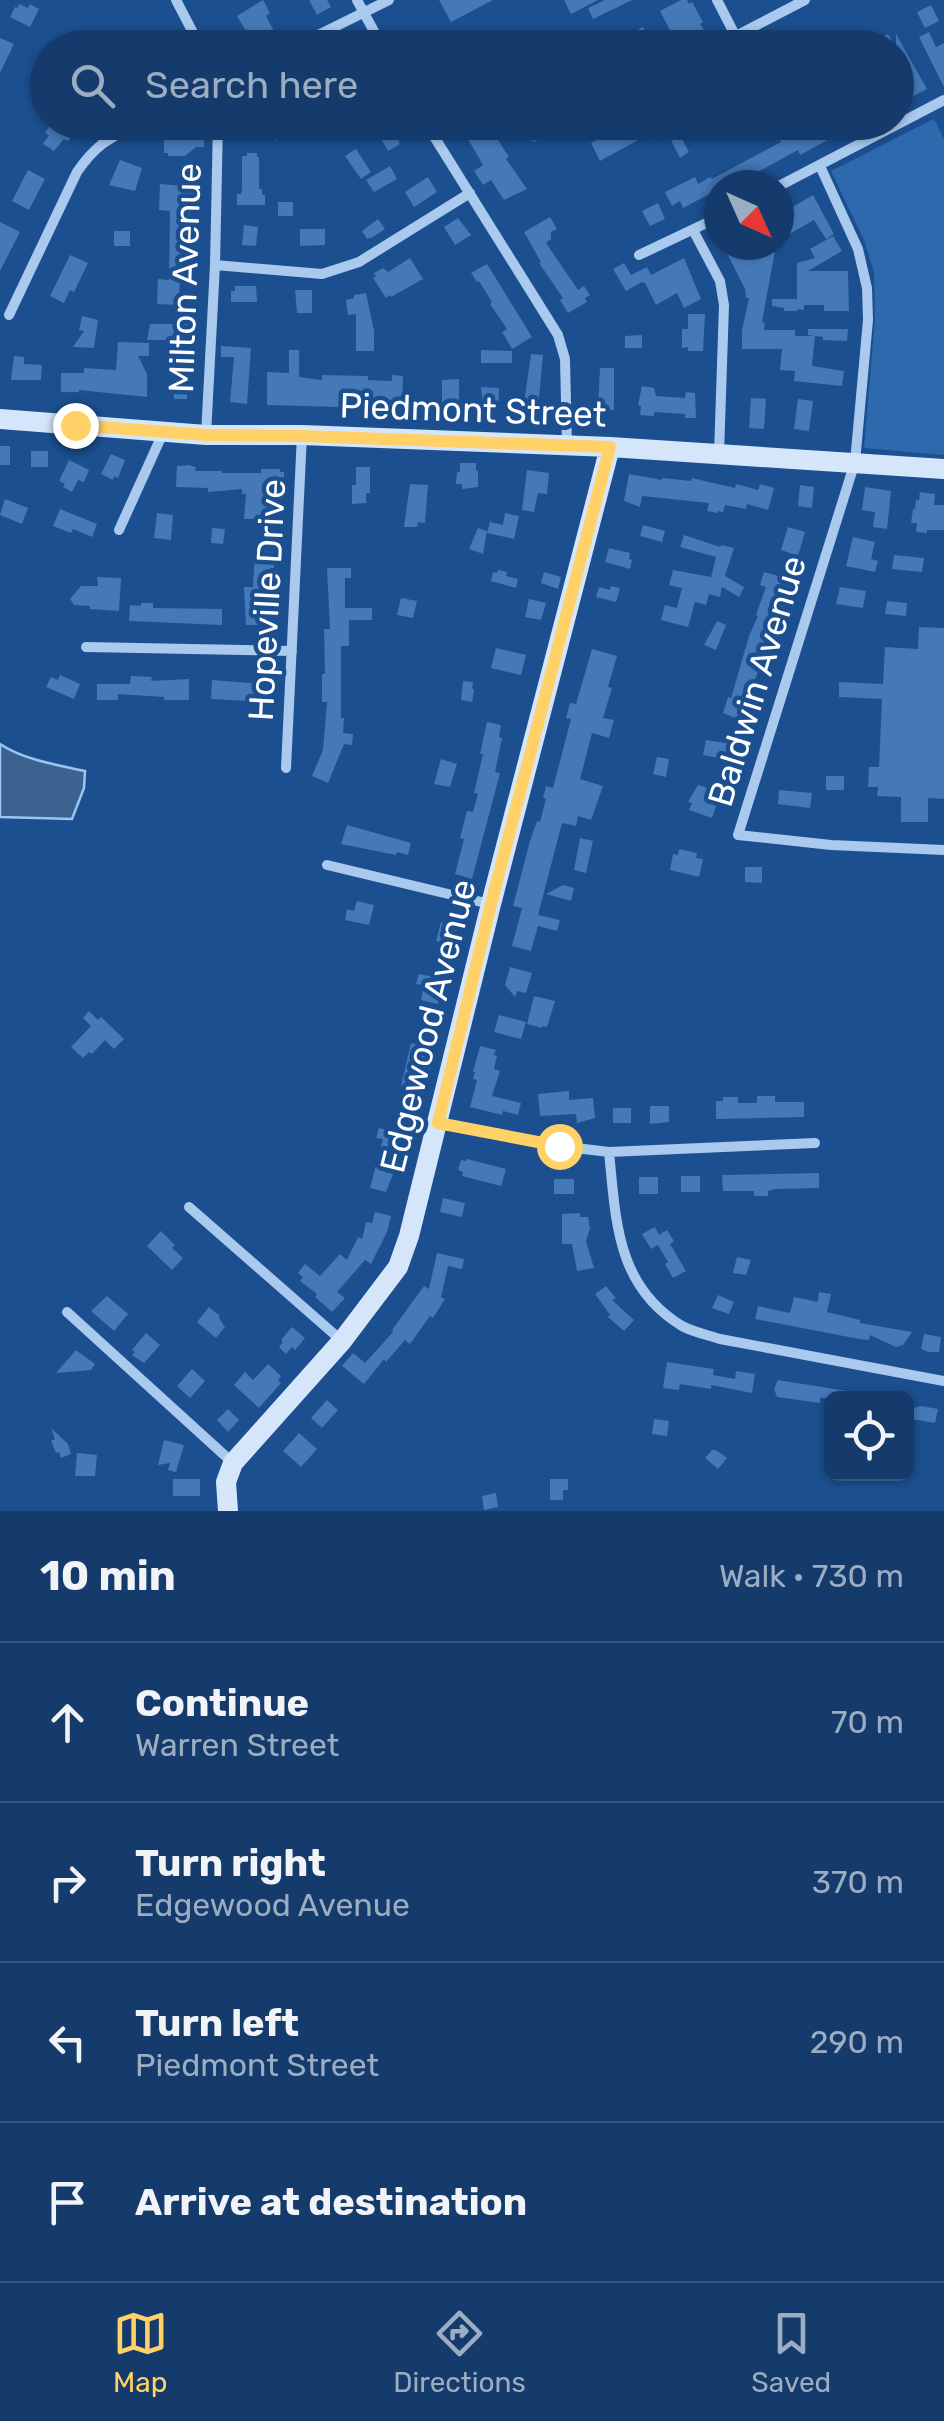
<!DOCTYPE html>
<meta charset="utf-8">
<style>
:root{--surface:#143b6b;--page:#214673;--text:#f1f3f6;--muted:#9dadc1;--line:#33557e;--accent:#ffd166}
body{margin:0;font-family:Rubik,sans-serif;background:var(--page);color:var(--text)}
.controls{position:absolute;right:30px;bottom:30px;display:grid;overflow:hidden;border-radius:15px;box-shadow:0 2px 8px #0004}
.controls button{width:90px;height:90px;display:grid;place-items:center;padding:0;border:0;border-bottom:2px solid var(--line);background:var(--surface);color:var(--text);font:50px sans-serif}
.compass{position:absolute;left:704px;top:170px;width:90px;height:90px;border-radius:50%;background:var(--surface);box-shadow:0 2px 8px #0004;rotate:135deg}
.stop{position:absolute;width:30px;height:30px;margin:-22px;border:8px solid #ffd166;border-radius:50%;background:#fff}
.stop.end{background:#ffd166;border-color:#fff;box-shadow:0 2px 10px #0008}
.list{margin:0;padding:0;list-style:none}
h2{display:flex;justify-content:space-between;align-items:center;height:130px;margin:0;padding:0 40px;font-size:42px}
h2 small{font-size:32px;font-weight:400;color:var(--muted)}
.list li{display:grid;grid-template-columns:65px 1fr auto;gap:30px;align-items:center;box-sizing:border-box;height:160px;padding:0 40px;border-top:2px solid var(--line)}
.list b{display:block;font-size:38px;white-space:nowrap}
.list p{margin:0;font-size:32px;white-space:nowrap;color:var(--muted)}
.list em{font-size:32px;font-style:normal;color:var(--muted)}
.icon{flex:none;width:55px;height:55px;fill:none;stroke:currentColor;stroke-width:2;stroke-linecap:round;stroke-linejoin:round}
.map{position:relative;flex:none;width:944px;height:1511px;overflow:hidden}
.search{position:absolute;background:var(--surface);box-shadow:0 2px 8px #0004;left:30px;right:30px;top:30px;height:110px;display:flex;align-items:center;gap:25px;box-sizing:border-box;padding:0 35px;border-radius:55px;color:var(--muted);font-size:38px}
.sheet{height:770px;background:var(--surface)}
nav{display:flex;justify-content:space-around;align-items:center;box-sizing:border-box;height:140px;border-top:2px solid var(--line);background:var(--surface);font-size:28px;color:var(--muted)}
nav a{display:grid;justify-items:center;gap:5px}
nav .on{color:var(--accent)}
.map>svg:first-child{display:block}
.green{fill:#2e69ad}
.water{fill:#3c6290;stroke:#9cc4f0;stroke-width:2.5}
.building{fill:#4478b7}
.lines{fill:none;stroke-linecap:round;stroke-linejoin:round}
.street{stroke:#a9c9ee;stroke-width:10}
.secondary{stroke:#d6e6fa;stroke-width:20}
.route{stroke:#ffd166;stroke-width:12}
.labels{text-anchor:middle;stroke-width:9;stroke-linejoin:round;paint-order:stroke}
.street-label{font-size:35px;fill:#fff;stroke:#1b4f8f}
</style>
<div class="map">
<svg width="944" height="1511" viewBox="0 0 944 1511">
<rect width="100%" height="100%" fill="#1b4f8f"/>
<path class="green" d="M934 119 944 139V455L864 448 875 319 874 272 864 240 831 171Z"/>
<path class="water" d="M0 744C24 760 58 765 85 771L84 788 72 819 0 817Z"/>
<path class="building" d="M263 0 270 13 266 16 275 33 254 48H215L246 31 237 16Z
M309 0H327L331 7 317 15Z
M439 0H493L451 22Z
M564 0H598L571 14Z
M605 0H632L593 19 588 8Z
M681 0H687L689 4 692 2 703 22 700 24 704 30 677 44 660 11Z
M19 4 28 8 30 4 39 9 30 27 10 17 15 7 18 8Z
M931 5 939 21 925 28 917 12Z
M643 27 654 48H610L632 37 630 34Z
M478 29 487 44 480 48H474L467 35Z
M449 30 455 40 442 48H404L429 33 433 39Z
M870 32 875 41 888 34 896 48H841Z
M929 32 936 47 944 43V87L919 37Z
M782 33 789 48H755Z
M896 34 927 89 896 105V68L901 66 896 57Z
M0 38 14 44 0 73Z
M52 122H61L74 131 68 141 64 139 54 151 43 144 49 135 45 133Z
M282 122 288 136 275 141 269 127Z
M470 122H483L486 127 494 122 501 135 496 137 509 157 506 159 527 189 504 200 491 180 483 185 474 171 483 165 468 139 477 134Z
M521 122H537L545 134 534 142Z
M615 122H673L689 152 680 158 668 134 653 141 649 134 600 161 591 143 618 129Z
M770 122H861L800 155 798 150 734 185H719V189L683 208 680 201 672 206 665 192 695 177 698 184 710 177 712 179 781 142Z
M190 125H204V147H196L185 156H168V153H164V137H190Z
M396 126 403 139 398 141 400 144 388 151 379 135Z
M356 149 371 172 361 179 345 156Z
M247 153H257V157H259V189H262V195H265V205H237V194H241L242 189V156H247Z
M120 160 142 168 135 191 109 185Z
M390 166 397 179 374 192 366 180Z
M28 170 45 179 29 210 12 201Z
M428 177 437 192 414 207 405 192Z
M160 184 195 187 191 213V233H194L193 271H181L178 305 157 304 158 279 169 280 170 211 159 210Z
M813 195 834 234 826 239 814 220 779 240V215Z
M278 202H293V216H278Z
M658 203 665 219 650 226 642 211Z
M550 217 557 229 551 232V239L546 243 578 290 584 286 590 295 585 298 587 302 568 313 560 300 563 298 539 263 541 262 524 232Z
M458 218 471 235 455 245 444 227Z
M378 219 385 229 373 237 367 239 362 231Z
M0 222 20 232 0 271Z
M244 225 258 227 256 246 242 245Z
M300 229H325V245L300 246Z
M114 231H130V246H114Z
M833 236 842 251 808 271H848L849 311H824V305H804V310L797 309V311H784V308L772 306V299H797V263L815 258 810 249Z
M723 245H776L762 322 765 323 764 330H795V336H814L808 335V329H848L847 341 823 340V337L815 336 812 366 844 371 842 386 794 381 795 371 780 370 782 349H742V330L749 298H746L745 289Z
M70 255 88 263 74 292 70 290 64 303 50 296Z
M410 258 423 279 391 297 390 295 386 298 373 278 376 276 374 273 383 268 388 272Z
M684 258 701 299 684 308 677 293 656 305 645 283 642 282 626 291 613 269 624 263 631 275 647 267 651 275Z
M487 264 532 337 512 349 502 332 507 329 490 304 492 302 479 281 477 282 471 273Z
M235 286H256L257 302H231V291H235Z
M295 290H312V313H297Z
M366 293 374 331V351H356V314L348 315 346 300 354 298V295Z
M688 314H705L703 351H688V347L682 348V329H688Z
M82 316 98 320 94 348 73 347 84 331 79 330Z
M150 324H188V356H177V340H147Z
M642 335V348H625V336Z
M118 342 149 343V356H138L147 374V397L79 390V392H61V373H84V368L116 370Z
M221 346 251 348 247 404 230 402 234 357H221Z
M289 350H299V377L322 380V375L368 376V380L392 381V375L403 376 402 406 384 405V401H339V407L267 405V372L289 373Z
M481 350 512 351V363H481Z
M531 354 543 355 538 409 533 407V411L523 410Z
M14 356 24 357V364L42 365 41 380H11Z
M600 368H614V410H601V407H598Z
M184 376V379H187V399H174V377Z
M459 379V405H442V380Z
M642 386 654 388 656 396 685 398 686 392 695 393 696 418H685V414L654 412V416L640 415 641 406 638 405Z
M481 387 499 388 498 410 487 409V405H483Z
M751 398 766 399 764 429 749 428Z
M798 399 813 401 809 431 794 429Z
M0 446H10V465H0Z
M31 451H48V467H31Z
M111 454 125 460 118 478 114 476 113 480 101 474Z
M69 460 89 470 84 482 78 480 72 492 63 487 65 484 59 481Z
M460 463H476V471H478V487L462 489V484H456L457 472H460Z
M189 465 196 467 195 471H222V473H261V469H280V472H284V483H279V491H272V519H244L246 494H242V489L208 492V488L176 487 177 466Z
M356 467H370V493H366V503L352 504V485H356Z
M527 470 549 473 547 494 538 493 534 512 522 510Z
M629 474 662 480V478L691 481 692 478 735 488 736 484 758 490 760 484 774 488 768 510 747 504 746 509 725 505 723 512 718 511 717 513 707 511 709 503 642 496 640 507 624 501Z
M410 484 428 485 425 523 418 522 417 527H404Z
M800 485 814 487 812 508 798 506Z
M865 487 891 491 887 529 873 527 875 512 862 510Z
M920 492 935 494 934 505H944V530H927V533L916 532 917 523H911L913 509H915L916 500H919Z
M5 499 28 508 22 524 0 515Z
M60 509 97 524 92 537 73 529 71 533 53 526Z
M157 513 173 515 171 540 154 538Z
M505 513 519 516 514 539 487 533 490 522 503 525Z
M643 525 665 531 662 542 640 536Z
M788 527 805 532 798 556 781 550Z
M212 528 225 529 223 544 211 543Z
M478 528 487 531 483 554 469 549Z
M684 535 720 547 722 545 734 548 725 576 744 587 739 597 722 587 720 597 709 594 706 605 695 602 688 627 661 620 665 605 677 608 682 588 669 585 673 570 711 577 716 557 680 547Z
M853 537 875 542 871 559 878 561 875 572 846 566Z
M609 548 630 553 629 559 632 560 630 569 605 562Z
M255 551 275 552 274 568H270V578H263L261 625H246L244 587H253Z
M894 555 924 558 922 572 892 569Z
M327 568H351V578H345V608H372V620H349V646H341V718H344L343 733 353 734 352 745 344 744 328 783 312 776 323 750 327 702H322V674H325L324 629H330Z
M498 570 507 572 506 576 518 579 516 588 491 581 493 572 497 573Z
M544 572 561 577 558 589 541 583Z
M764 572 789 579 788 584 791 586 769 653 767 652 764 662 761 661 752 690 748 689 738 719 723 713 728 697 731 698 749 636 758 616 756 615 766 587 760 585Z
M97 577 121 578 119 611 90 609V606L74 605 70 599 81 586H98Z
M611 586 620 588 616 602 596 597 599 587 610 590Z
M840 587 866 591 863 608 836 604Z
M401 598 417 601 413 618 397 615Z
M529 599 546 603 541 620 525 617Z
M887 601 907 603 906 616 885 614Z
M141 603H153V608L222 609V625L129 621 130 605 141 606Z
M717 621 726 625 716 650 704 645Z
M919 627 944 628V799L928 798V822H901V797L877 796 878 787H868L869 767H879L882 699 839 697V682L883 684 885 647 918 649Z
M496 648 526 655 521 675 491 668Z
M592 649 617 656 608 687 612 688 603 718 614 720 609 738 592 733 580 779 603 786 591 820 578 816 576 826 562 823 538 915 560 920 557 931 538 926 531 951 512 946 522 908 513 906 530 841 537 821 540 822 546 799 543 798 546 786 553 788 571 719 566 718 570 703 576 704Z
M60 675 80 684 74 699 46 687 51 677 58 680Z
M131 676 152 677 151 681 189 679V700H164V697L118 694V700H97V684H130Z
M212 680 263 684 261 705 246 704V701L211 699Z
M463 681 473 682 472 688 474 690 472 702 461 700Z
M487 722 501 725 499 737 502 738 495 772 500 773 472 879 455 874 464 839 460 838 467 811 473 812 478 794 474 793 483 754H480Z
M706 740 732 744 729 760 703 755Z
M657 757 669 759 666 777 653 774Z
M441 759 457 764 450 787 434 784Z
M826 776H844V790H826Z
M698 785 721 792 712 818 689 810 692 803 688 802Z
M779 790 812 793 810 808 778 804Z
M347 825 411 843 408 855 397 852 396 855 341 844Z
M580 838 593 841 586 873 574 870Z
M679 849 697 853 696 858 703 859 699 877 670 870 673 854 678 855Z
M745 867H762V883L745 882Z
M563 885 574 888 571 901 546 894Z
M357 901 374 905 369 925 345 920 347 909 354 911Z
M441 922 458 927 453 945 436 941Z
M510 967 532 973 526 993 517 991 515 997 505 985Z
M419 974 444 979 438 1004 421 1000 424 985 416 984Z
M534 996 555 1001 547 1027 542 1026V1028L527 1024Z
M89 1011 98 1020 101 1017 124 1039 114 1049 105 1040 92 1054 89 1052 83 1058 71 1047 91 1026 83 1018Z
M499 1015 526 1022 521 1039 494 1032Z
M411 1043 435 1051 423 1096 405 1092 406 1088 401 1086Z
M480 1046 496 1050 494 1055 497 1056 494 1069 500 1071 492 1096 521 1103 518 1115 503 1111 502 1115 470 1107 477 1080 473 1079 475 1072H473Z
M569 1091V1100L593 1098 595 1118 577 1123 576 1114 540 1116 538 1094Z
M757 1096H775V1102H804V1117L716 1119V1101H723V1097H738V1103H757Z
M650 1106H669V1122L650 1124Z
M613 1108H631V1123H613Z
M379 1128 400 1134 396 1152 392 1151 386 1172 393 1174 386 1192 370 1188 383 1139 376 1138Z
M467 1159 506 1169 501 1186 462 1176 463 1172 458 1170 461 1160 466 1161Z
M819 1173V1188L775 1189 768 1191V1196H754V1191H723L722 1175Z
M681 1176H700V1192H681Z
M639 1177H658V1194H639Z
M554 1179H574V1194H554Z
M443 1198 465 1203 462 1217 440 1212Z
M375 1212 391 1216 387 1232 371 1264 365 1260 337 1292 345 1298 332 1312 315 1297 317 1294 300 1281 303 1277 298 1273 305 1264 320 1276 340 1254 347 1260 358 1237 362 1239 366 1222 372 1223Z
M580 1213V1217H588L590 1228 586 1241 594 1268 577 1271 572 1244H562V1214Z
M655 1227 659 1235 667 1230 674 1241 670 1244 686 1271 673 1278 665 1264 668 1262 658 1245 651 1249 642 1234Z
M161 1231 175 1245 172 1248 183 1258 172 1270 147 1246Z
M437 1253 464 1259 462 1269 448 1266 441 1297 445 1299 433 1318 430 1316 410 1344 405 1340 386 1362 384 1359 364 1384 342 1366 353 1353 365 1363 393 1332 392 1330 424 1286 429 1289Z
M737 1257 751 1260 746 1275 733 1273Z
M606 1286 616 1298 612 1300 634 1320 624 1331 608 1317 610 1315 595 1294Z
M819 1292 831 1294 827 1312 860 1320V1323L912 1332 903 1345 896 1347 870 1335 869 1340 859 1339 755 1319 758 1306 790 1313 794 1297 818 1302Z
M718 1295 734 1302 729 1314 712 1308Z
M107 1296 128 1314 114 1331 91 1311Z
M209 1307 220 1316 219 1318 225 1327 216 1338 197 1322Z
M292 1327 305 1338 295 1350 292 1347 286 1354 279 1347 283 1342 281 1340Z
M146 1333 160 1345 144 1363 132 1355 135 1352 132 1350Z
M924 1334 941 1337 939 1352H928L921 1349Z
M76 1350 95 1364 91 1370 56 1373Z
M667 1362 714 1369 713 1375 735 1379 736 1371 755 1374 752 1393 711 1385V1389L680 1384 679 1390 663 1388Z
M268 1364 281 1376 278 1380 281 1383 259 1408 234 1385 245 1372 253 1380Z
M192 1369 205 1381 190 1398 177 1386Z
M778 1380 860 1393 859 1398H820V1403L777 1397 774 1389Z
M327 1400 338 1410 322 1428 311 1418Z
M921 1406 938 1409 935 1423 906 1418V1410Z
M228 1409 239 1420 228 1432 217 1420Z
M654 1419 669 1421 667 1436 652 1434Z
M51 1428 68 1444 71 1454 61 1458 59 1452 56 1453 51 1441 55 1439Z
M299 1433 317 1449 301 1467 283 1451Z
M164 1440 184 1445 176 1472 168 1470 170 1463 158 1465Z
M712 1450H716L727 1458 718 1469 705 1458Z
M77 1453 97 1455 95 1476H75Z
M173 1479H200V1496H173Z
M550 1479H568V1490H563V1500H550Z
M496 1493 498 1507 484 1510 482 1496Z"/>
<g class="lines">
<path class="street" d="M176 0 201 48
M357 0 383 48
M717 0 735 35
M292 48 389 0
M713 48 805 0
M425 122 558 335 565 359 567 446
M820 166 858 249 867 288 868 320 855 462 738 835 831 845 944 850
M779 186 944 100
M693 230 720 281 724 305 719 454
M639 255 719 217
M215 265 322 274 359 262 470 193
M9 315 77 172C97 143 110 138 141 122
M206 435 215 265 218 122
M119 530 163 433
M86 647 292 651
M286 768 302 435
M327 865 490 904
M438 1123 559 1146 609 1152 815 1143
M609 1152C616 1220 616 1286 682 1326 693 1332 708 1335 720 1339L944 1381
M189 1207 342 1341
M67 1312 233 1463"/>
<path class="secondary" d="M0 419 206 435H302L610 447 944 469
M228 1511 226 1482 233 1463 342 1341 398 1267 409 1236 491 904 610 447"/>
</g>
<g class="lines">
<path class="route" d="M75 425 206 435 302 436 610 447 491 904 438 1123 559 1146"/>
</g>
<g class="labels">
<g class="street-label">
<text transform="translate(185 278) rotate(-88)" y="12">Milton Avenue</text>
<text transform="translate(473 410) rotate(2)" y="12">Piedmont Street</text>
<text transform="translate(267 600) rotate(-87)" y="12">Hopeville Drive</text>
<text transform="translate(757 681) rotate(-73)" y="12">Baldwin Avenue</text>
<text transform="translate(428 1026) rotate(-76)" y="12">Edgewood Avenue</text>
</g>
</g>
</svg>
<div class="controls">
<button><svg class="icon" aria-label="locate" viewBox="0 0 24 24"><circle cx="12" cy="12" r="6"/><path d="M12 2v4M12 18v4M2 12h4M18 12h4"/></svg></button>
</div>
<svg class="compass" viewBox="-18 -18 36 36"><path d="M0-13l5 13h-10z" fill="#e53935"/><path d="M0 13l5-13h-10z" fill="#9dadc1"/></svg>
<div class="stop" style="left:559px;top:1146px"></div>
<div class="stop end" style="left:75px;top:425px"></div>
<div class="search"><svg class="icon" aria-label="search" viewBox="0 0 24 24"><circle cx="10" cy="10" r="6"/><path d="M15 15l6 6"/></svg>Search here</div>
</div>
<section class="sheet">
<h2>10 min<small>Walk · 730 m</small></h2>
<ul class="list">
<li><svg class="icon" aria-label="ahead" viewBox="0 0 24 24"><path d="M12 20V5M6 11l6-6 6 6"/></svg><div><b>Continue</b><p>Warren Street</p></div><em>70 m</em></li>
<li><svg class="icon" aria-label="right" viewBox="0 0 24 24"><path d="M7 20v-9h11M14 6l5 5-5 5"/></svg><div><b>Turn right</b><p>Edgewood Avenue</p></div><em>370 m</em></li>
<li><svg class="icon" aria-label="left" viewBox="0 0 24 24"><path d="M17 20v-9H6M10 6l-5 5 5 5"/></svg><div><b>Turn left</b><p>Piedmont Street</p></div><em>290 m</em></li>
<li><svg class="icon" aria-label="arrive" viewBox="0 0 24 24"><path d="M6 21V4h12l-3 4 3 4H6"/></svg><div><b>Arrive at destination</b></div></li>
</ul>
</section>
<nav>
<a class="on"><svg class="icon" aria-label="map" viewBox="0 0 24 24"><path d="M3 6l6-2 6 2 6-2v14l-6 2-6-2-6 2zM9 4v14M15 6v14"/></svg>Map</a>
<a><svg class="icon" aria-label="directions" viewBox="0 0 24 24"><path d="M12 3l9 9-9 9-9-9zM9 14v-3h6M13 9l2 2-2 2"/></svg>Directions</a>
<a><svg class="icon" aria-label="saved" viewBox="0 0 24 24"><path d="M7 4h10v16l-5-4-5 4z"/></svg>Saved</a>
</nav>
